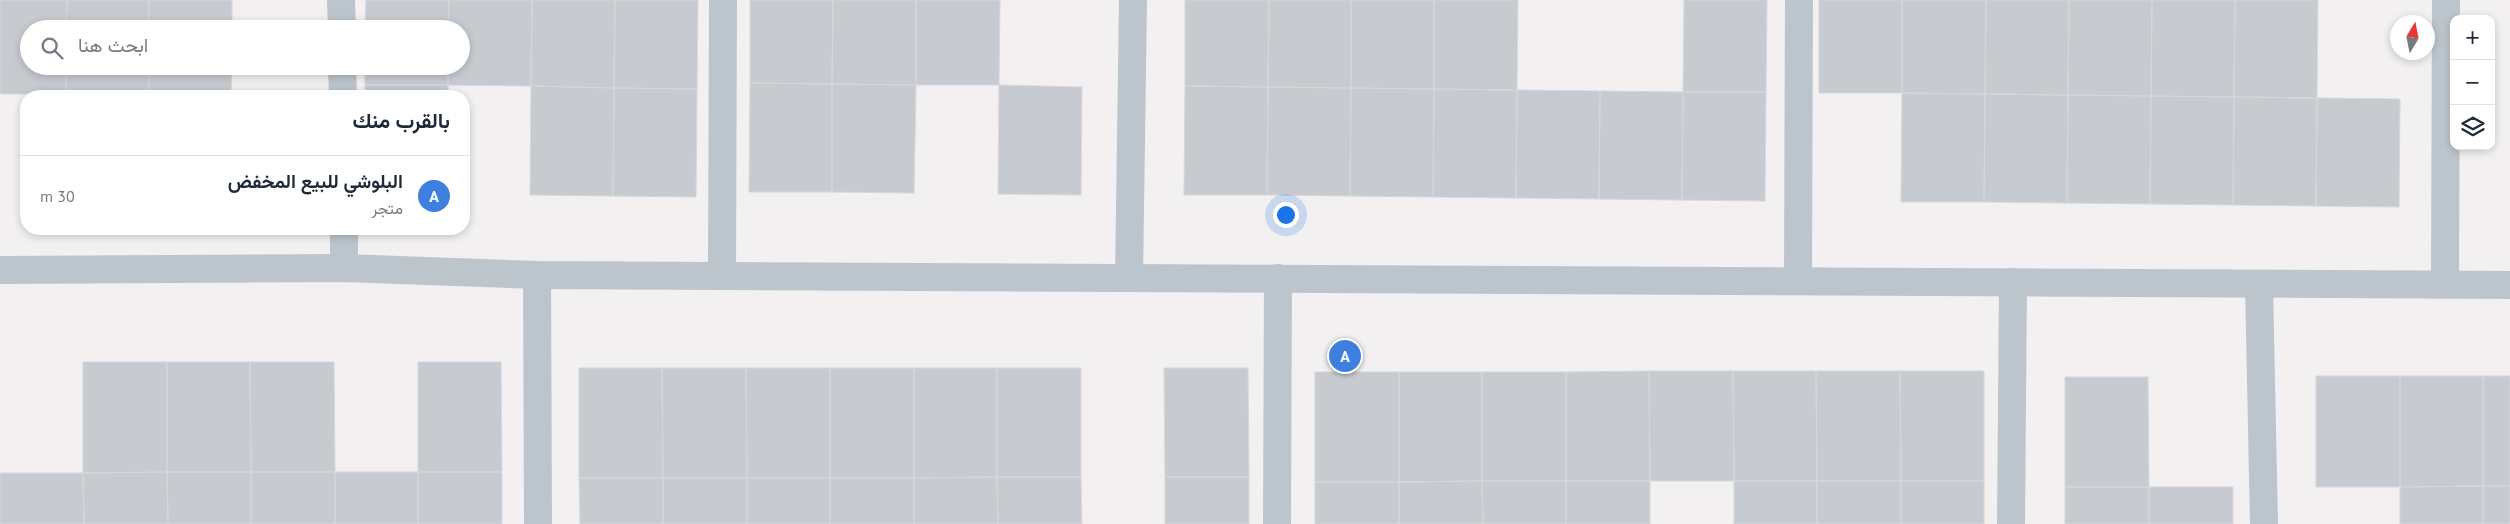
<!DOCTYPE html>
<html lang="ar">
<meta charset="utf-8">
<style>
:root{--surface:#fff;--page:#f6f6f7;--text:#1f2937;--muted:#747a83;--line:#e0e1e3;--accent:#1f81dd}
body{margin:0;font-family:"PT Sans",Vazirmatn,sans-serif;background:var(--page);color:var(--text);direction:rtl}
.controls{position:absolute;right:15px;top:15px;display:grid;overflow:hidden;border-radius:10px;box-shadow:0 2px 8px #0003}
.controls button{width:45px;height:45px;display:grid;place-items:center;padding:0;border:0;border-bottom:1px solid var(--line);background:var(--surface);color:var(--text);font:25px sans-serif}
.compass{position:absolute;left:2390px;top:15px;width:45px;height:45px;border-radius:50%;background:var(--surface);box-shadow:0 2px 8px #0003;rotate:10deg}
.you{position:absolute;left:1285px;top:214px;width:18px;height:18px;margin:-12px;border:4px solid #fff;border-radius:50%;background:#1a73e8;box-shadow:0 0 0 8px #1a73e833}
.badge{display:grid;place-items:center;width:32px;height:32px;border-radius:50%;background:var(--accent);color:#fff;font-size:16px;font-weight:700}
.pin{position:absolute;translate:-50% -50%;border:2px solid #fff;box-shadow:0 1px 5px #0006}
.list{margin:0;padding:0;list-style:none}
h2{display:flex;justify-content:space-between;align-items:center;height:65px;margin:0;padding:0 20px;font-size:21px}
h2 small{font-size:16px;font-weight:400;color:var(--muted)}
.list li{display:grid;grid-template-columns:32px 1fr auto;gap:15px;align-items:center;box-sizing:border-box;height:80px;padding:0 20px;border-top:1px solid var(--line)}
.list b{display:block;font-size:19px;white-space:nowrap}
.list p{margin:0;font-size:16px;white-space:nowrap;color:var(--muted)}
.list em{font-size:16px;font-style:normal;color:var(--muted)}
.icon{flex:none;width:28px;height:28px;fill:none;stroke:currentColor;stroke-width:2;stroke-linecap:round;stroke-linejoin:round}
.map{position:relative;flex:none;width:2510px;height:524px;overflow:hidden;direction:ltr}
.search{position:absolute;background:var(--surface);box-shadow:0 2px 8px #0003;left:20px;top:20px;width:450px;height:55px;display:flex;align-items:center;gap:12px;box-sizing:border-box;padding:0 18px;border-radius:28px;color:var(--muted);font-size:19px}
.panel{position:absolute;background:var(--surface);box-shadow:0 2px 8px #0003;left:20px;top:90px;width:450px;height:145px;border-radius:20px;direction:rtl}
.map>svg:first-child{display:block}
.building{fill:#c7cbcf;stroke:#d4d7db}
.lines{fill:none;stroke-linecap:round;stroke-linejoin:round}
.minor{stroke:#bcc5cc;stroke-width:28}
.tertiary{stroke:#bcc5cc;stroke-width:28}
</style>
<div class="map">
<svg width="2510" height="524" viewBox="0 0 2510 524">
<rect width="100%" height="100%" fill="#f2f0f0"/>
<path class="building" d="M0 0H67L66 29H29V66H66V94H0Z
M67 0H149V29H66Z
M149 0H232V29H149Z
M366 0H449L448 29H365Z
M449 0H532L531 86 448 85V66H461V29H448Z
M532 0H615L614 88 531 86Z
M615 0H698L697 89 614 88Z
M750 0H833L832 84 750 83Z
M833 0H916V85L832 84Z
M916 0H1000L999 85H916Z
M1185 0H1269L1268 87 1185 86Z
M1269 0H1351V88L1268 87Z
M1351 0H1434V89L1351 88Z
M1434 0H1518L1517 90 1434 89Z
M1684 0H1767L1766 92H1683Z
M1819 0H1902V93H1819Z
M1902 0H1986L1985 94 1902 93Z
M1986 0H2069L2068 95 1985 94Z
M2069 0H2152L2151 96 2068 95Z
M2152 0H2235L2234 97 2151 96Z
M2235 0H2318L2317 98 2234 97Z
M66 66H149V95L66 94Z
M149 66H232L231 96 149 95Z
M365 66H448V85H365Z
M750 83 832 84V192H749Z
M832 84 916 85 914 193 832 192Z
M365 85H448V96H365Z
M999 85 1082 87 1081 195 998 194Z
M531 86 614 88 613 196 530 195Z
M1185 86 1268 87 1267 195H1184Z
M1268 87 1351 88 1350 196 1267 195Z
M614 88 697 89 696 197 613 196Z
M1351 88 1434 89 1433 197 1350 196Z
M1434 89 1517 90 1516 198 1433 197Z
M1517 90 1600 91 1599 199 1516 198Z
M1600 91 1683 92 1682 200 1599 199Z
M1683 92H1766L1765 201 1682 200Z
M1902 93 1985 94 1984 202H1901Z
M66 94 149 95V96H66Z
M1985 94 2068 95 2067 203 1984 202Z
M149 95 231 96H149Z
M2068 95 2151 96 2150 204 2067 203Z
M2151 96 2234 97 2233 205 2150 204Z
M2234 97 2317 98 2316 206 2233 205Z
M2317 98 2400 99 2399 207 2316 206Z
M83 362H167V472L83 473Z
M167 362H250L251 472H167Z
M250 362H334L335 472H251Z
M418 362H501L502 472H418Z
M579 368H662L663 478H579Z
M662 368H746L747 478H663Z
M746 368H830V478H747Z
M830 368H914V478H830Z
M914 368H997V477L914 478Z
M997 368H1081V477H997Z
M1164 368H1248L1249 477H1165Z
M1649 371H1733L1734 481H1650Z
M1649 371 1650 481H1566V372Z
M1733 371H1816L1817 481H1734Z
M1816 371H1900L1901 481H1817Z
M1900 371H1984V481H1901Z
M1315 372H1399V482H1315Z
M1399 372H1482V481L1399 482Z
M1482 372H1566V481H1482Z
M2316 376H2400V487H2316Z
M2400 376H2483V486L2400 487Z
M2483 376H2510V486H2483Z
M2065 377H2148L2149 487H2065Z
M167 472H251V524H168Z
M167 472 168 524H84L83 473Z
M251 472H335V524H251Z
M335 472H418V524H335Z
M418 472H502V524H418Z
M0 473H83L84 524H0Z
M997 477H1081L1082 524H998Z
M997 477 998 524H914V478Z
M1165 477H1249V524H1165Z
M579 478H663V524H580Z
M663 478H747V524H663Z
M747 478H830V524H747Z
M830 478H914V524H830Z
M1482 481H1566V524H1483Z
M1482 481 1483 524H1399V482Z
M1566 481H1650V524H1566Z
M1734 481H1817V524H1734Z
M1817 481H1901V524H1817Z
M1901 481H1984V524H1901Z
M1315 482H1399V524H1315Z
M2483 486H2510V524H2483Z
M2483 486V524H2400V487Z
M2065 487H2149V524H2065Z
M2149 487H2233V524H2149Z"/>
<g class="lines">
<path class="minor" d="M341 0 342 29
M342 66 343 96
M344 229V268
M537 275 538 524
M722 276 723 0
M1129 278 1133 0
M1798 281 1799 0
M2259 284 2264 524
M2445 284 2446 0
M1277 524 1278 278
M2011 524 2013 282"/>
<path class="tertiary" d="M0 270 344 268 537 275 2510 285"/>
</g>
</svg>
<div class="controls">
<button>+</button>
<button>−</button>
<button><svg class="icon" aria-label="layers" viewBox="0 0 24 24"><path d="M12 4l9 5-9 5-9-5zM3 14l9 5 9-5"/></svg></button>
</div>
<svg class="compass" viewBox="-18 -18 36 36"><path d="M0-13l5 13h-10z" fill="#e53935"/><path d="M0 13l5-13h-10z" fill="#747a83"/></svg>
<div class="you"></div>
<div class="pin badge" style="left:1345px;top:356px;background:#3f7fe0">A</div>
<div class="search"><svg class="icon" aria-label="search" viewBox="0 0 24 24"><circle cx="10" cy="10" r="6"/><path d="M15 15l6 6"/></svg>ابحث هنا</div>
<section class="panel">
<h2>بالقرب منك<small></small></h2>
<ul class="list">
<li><span class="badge" style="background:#3f7fe0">A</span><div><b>البلوشي للبيع المخفض</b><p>متجر</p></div><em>30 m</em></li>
</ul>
</section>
</div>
